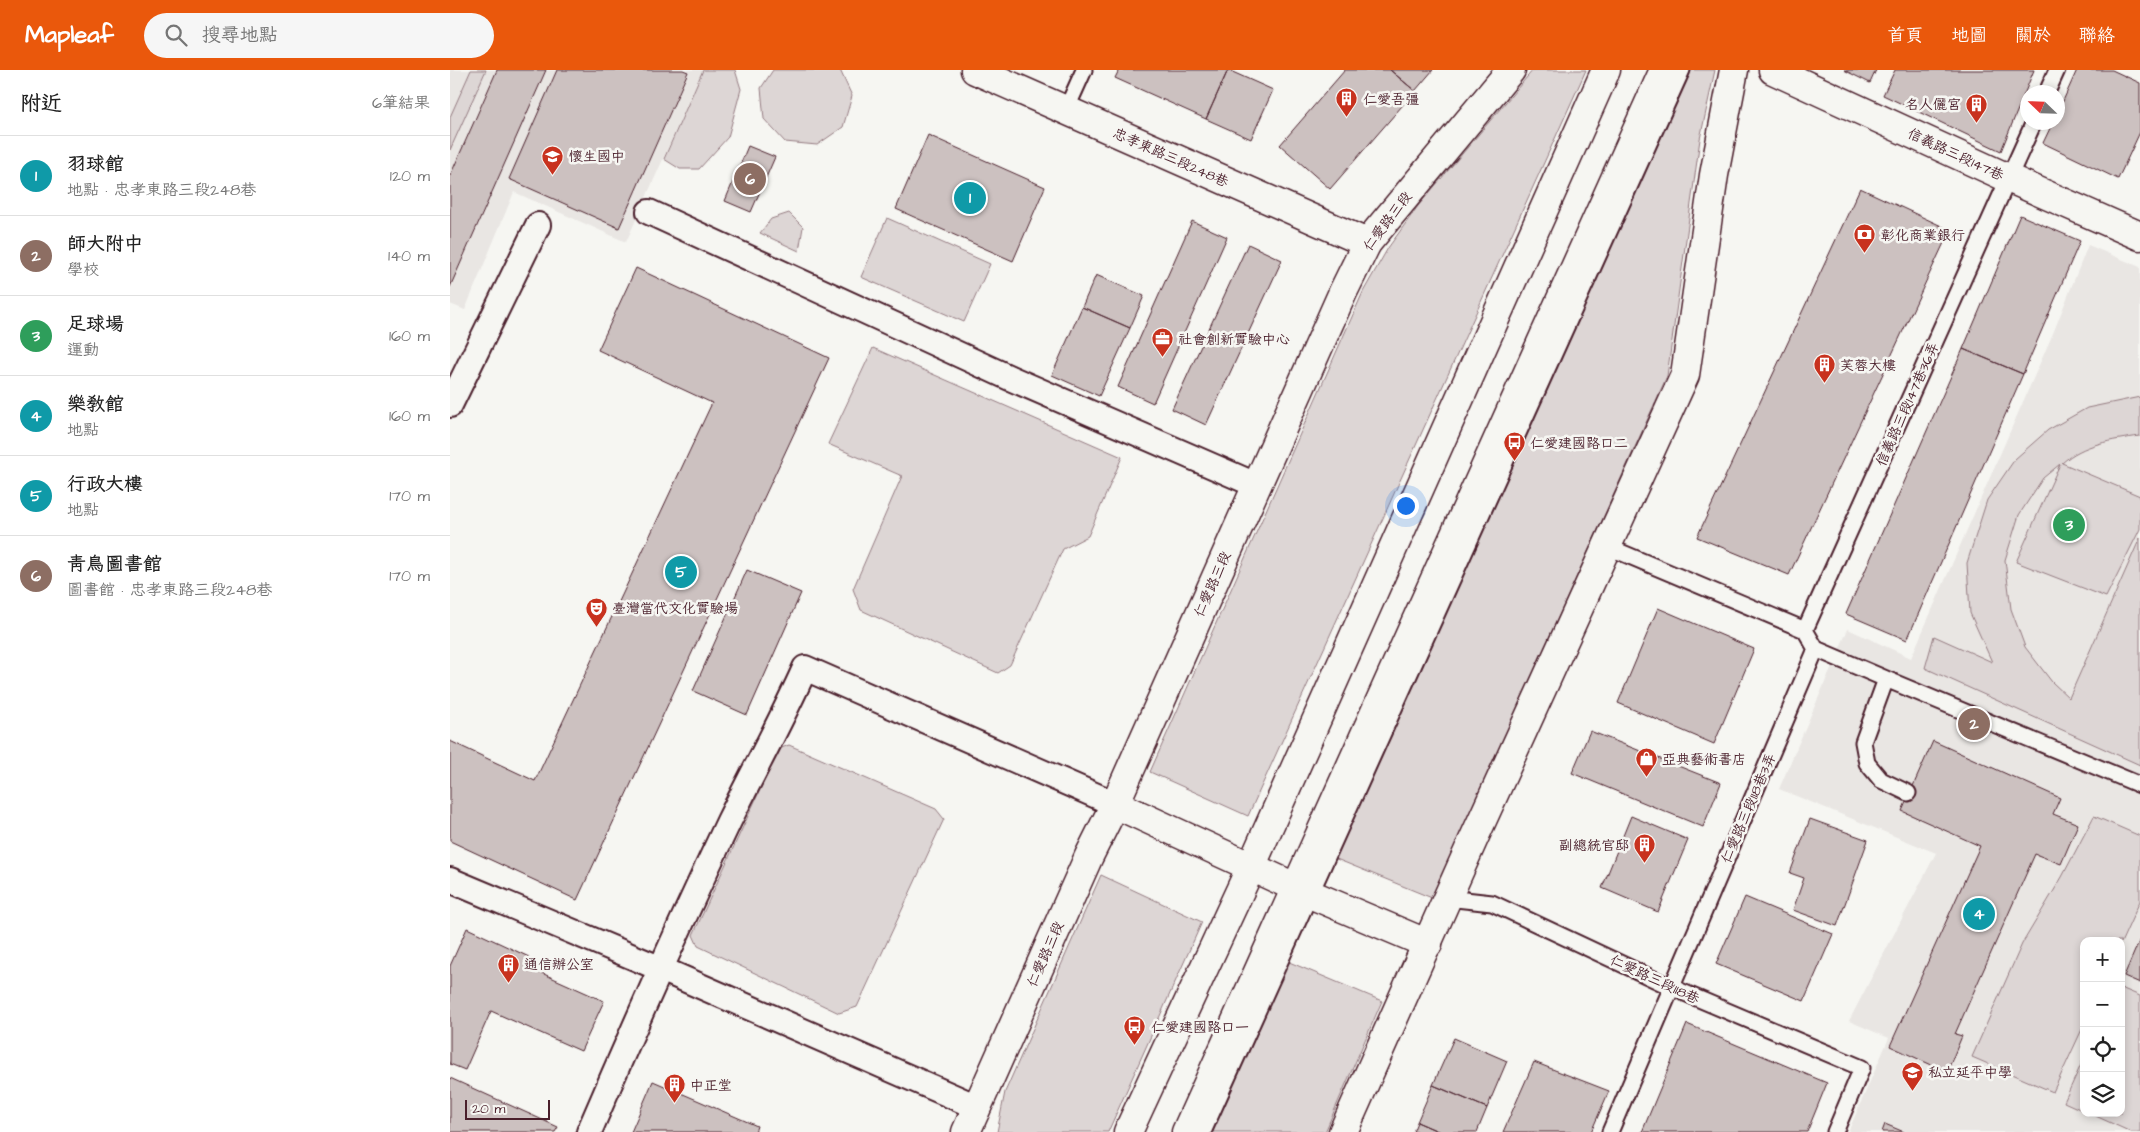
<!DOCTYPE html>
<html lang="zh-TW">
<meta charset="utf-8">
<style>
:root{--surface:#fff;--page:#f6f6f6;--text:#222;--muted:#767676;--line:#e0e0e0;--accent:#ea580c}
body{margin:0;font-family:"Architects Daughter","LXGW WenKai TC",sans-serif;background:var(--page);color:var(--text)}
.controls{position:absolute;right:15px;bottom:15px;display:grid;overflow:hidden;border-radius:10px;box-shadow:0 2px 8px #0003}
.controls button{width:45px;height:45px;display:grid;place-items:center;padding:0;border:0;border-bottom:1px solid var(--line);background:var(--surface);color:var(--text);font:25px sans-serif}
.compass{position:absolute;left:1570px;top:15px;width:45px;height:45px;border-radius:50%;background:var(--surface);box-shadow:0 2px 8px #0003;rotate:293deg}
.scale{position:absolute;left:15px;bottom:12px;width:85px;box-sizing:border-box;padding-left:5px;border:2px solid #4a1f2b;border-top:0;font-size:14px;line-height:18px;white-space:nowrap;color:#4a1f2b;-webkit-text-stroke:4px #f6f6f2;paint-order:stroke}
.you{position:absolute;left:955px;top:435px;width:18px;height:18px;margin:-12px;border:4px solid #fff;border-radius:50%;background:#1a73e8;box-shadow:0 0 0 8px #1a73e833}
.badge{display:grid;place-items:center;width:32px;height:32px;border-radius:50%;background:var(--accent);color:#fff;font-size:16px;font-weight:700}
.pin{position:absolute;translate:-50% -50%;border:2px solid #fff;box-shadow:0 1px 5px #0006}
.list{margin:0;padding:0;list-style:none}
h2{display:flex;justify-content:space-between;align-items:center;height:65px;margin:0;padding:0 20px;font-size:21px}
h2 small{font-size:16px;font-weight:400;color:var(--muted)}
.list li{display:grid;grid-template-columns:32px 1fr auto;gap:15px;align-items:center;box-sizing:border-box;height:80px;padding:0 20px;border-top:1px solid var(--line)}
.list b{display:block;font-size:19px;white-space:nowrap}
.list p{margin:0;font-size:16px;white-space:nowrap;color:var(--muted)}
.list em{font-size:16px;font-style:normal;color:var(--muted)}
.icon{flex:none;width:28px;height:28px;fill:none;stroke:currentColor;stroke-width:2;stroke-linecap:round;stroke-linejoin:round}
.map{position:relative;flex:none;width:1690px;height:1062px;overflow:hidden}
header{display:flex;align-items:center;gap:30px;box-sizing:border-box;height:70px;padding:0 25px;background:var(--accent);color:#fff}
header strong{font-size:24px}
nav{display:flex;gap:28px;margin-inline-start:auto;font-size:18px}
.search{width:350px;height:45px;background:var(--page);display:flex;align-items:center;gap:12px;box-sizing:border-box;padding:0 18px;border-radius:28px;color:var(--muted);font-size:19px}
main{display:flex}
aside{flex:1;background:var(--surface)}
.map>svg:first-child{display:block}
.built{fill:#e9e6e3;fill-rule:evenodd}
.green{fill:#ddd6d5;stroke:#947a80}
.building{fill:#ccc1c0;stroke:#4a1f2b}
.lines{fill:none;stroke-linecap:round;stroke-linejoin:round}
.service-casing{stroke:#4a1f2b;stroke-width:19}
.pedestrian-casing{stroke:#4a1f2b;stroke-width:28}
.minor-casing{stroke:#4a1f2b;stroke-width:31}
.secondary-casing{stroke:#4a1f2b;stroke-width:31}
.service{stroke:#f6f6f2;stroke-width:15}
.pedestrian{stroke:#f6f6f2;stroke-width:24}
.minor{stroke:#f6f6f2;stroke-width:28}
.secondary{stroke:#f6f6f2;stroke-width:28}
.labels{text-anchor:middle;stroke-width:5;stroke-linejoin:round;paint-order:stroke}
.poi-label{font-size:14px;fill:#4a1f2b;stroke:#f6f6f2;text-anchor:start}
.street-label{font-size:14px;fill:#4a1f2b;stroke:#f6f6f2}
</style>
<header>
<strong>Mapleaf</strong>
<div class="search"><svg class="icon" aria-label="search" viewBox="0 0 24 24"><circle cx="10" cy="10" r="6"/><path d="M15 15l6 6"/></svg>搜尋地點</div>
<nav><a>首頁</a><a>地圖</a><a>關於</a><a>聯絡</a></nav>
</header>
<main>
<aside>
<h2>附近<small>6筆結果</small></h2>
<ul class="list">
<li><span class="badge" style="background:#0f9aa8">1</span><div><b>羽球館</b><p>地點 · 忠孝東路三段248巷</p></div><em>120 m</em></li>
<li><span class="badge" style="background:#8d6e63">2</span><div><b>師大附中</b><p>學校</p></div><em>140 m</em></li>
<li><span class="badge" style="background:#2e9e5b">3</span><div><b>足球場</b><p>運動</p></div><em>160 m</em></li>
<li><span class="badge" style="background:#0f9aa8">4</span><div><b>樂教館</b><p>地點</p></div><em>160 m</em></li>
<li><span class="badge" style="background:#0f9aa8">5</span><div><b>行政大樓</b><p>地點</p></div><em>170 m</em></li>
<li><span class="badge" style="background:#8d6e63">6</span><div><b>青鳥圖書館</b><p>圖書館 · 忠孝東路三段248巷</p></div><em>170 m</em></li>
</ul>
</aside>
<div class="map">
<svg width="1690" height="1062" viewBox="0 0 1690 1062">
<rect width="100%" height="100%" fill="#f6f6f2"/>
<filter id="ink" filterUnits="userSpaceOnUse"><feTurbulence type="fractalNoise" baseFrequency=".02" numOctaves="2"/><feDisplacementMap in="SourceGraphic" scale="10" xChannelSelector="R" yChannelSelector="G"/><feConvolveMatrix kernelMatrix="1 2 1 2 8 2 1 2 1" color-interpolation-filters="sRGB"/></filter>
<g filter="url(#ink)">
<path class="built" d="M0 0H253L176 172 64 122 15 240 0 234Z
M1638 175 1690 197V1062H1398L1439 968 1399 951 1486 783 1329 719 1398 559 1461 588 1604 261ZM1634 871H1671V1043H1634Z"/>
<path class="green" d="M21 0H36L0 80V47Z
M253 0H285L291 19 278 67 249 99H230L214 89Z
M323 0H390L402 26 393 57 367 75 335 72 314 49 311 18Z
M1083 0H1136L798 746 700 702 913 222 938 178 968 136Z
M1231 0H1265L1250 69 1217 306 982 828 879 786Z
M339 143 353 157 349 181 310 163 321 149Z
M437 148 540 194 514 252 411 207Z
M423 278 672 387 638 466 613 479 560 595 548 603 411 540 403 519 452 406 378 374Z
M1690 327V366C1662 370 1633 374 1612 393L1690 426V459L1656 527 1566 492 1610 394 1593 408 1569 445 1555 490 1561 539 1575 577 1602 612 1619 628 1690 468V695L1475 598 1484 566 1542 592 1520 543 1517 493 1537 430 1565 389 1598 360 1637 338Z
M339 675 486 739 494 749 407 937 389 943 248 876 243 865 329 679Z
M1644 746 1690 766V831L1671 873V871H1634V955L1603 1022 1522 987 1572 874 1612 807Z
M651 805 752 852 658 1062H547L555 1022Z
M832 889 932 931 875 1062H754Z
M1671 918 1690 926V1062H1681L1639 1043H1671Z
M1634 988V1041L1614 1032Z"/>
<path class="building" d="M47 0H96L0 217V106Z
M107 0H233L238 2 169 158 59 109Z
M669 0H778L756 49 665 8Z
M778 0 823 20 801 69 756 49Z
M895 0H940L965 21 880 119 830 75Z
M940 0H983L965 21Z
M1394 0H1426L1420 13Z
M1445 0H1584L1551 81 1433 25Z
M1627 0H1662L1690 13V62L1668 109 1593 73 1603 52H1608V42Z
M478 65 595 117 563 191 446 139Z
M298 76 325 87 301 142 275 131Z
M1410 118 1500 160 1339 505 1247 467Z
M1570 145 1630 171 1573 304 1513 279Z
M742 151 777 167 703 333 668 317Z
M798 174 832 190 756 355 722 339Z
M186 198 379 288 127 830 0 771V671L85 711 262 333 148 280Z
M646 205 694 226 680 258 632 237Z
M632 237 680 258 649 326 602 305Z
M1513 279 1573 304 1457 570 1396 544Z
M297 500 351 523 297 645 243 621Z
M1208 538 1304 579 1264 674 1168 633Z
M1140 661 1271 713 1253 757 1122 703Z
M1483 671 1610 728 1603 744 1628 754 1611 794 1585 784 1505 964 1512 966 1497 1002 1440 976 1530 776 1452 741Z
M1181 746 1238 770 1208 842 1152 818Z
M1360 749 1418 770 1387 856 1343 840 1354 808 1340 803Z
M1295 827 1383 864 1354 931 1266 894Z
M17 858 79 887 76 896 154 931 131 981 41 941 15 1000 0 994V896Z
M1690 869V913L1674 906Z
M1237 954 1377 1013 1357 1062H1192Z
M1004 968 1057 991 1037 1038 983 1015Z
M1084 992 1159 1021 1141 1062H1053Z
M0 1008 108 1057 105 1062H0Z
M203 1011 307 1056 305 1062H181Z
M983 1015 1037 1038 1027 1062H990L967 1052Z
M967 1052 990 1062H963Z
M1435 1054 1454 1062H1432Z"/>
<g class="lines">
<defs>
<path id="service" d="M1597 22 1607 0
M616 40 634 0
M1156 476 1355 560
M1355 560 1584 52
M1366 579 1436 609 1413 672 1417 693 1431 710 1458 723
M1436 609 1690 715
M997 828 1042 833 1223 918 1412 998 1385 1062
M753 1062 1232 0
M1160 1062 1366 579 1355 560"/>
<path id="pedestrian" d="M199 142 560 308 806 415
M0 335 88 155
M0 810 209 898 527 1037
M139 1062C184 957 230 854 279 751 304 700 332 650 355 598L665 734"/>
<path id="minor" d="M525 0 917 173
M1323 0 1558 108 1690 166
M665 734 860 824 978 874"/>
<path id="secondary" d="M516 1062 639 786 665 734 893 222 917 173 1061 0
M678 1062 801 797 1156 0
M736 1062 1214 0
M893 1062 1024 768 1235 305 1264 105 1284 0"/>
</defs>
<use href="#service" class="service-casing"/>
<use href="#pedestrian" class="pedestrian-casing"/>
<use href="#minor" class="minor-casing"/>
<use href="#secondary" class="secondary-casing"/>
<use href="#service" class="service"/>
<use href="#pedestrian" class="pedestrian"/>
<use href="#minor" class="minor"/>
<use href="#secondary" class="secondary"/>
</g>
</g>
<defs>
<symbol id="building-pin" viewBox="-11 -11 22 30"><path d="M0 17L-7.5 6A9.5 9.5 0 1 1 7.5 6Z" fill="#c8321e" stroke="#f6f6f2"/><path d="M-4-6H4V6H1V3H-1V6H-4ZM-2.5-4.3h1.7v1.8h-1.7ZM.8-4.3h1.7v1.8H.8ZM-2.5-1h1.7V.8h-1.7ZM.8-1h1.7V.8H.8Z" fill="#fff"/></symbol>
<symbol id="school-pin" viewBox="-11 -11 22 30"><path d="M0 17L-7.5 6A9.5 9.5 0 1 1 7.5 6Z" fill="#c8321e" stroke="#f6f6f2"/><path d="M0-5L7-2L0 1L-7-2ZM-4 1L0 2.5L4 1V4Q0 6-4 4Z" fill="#fff"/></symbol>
<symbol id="bank-pin" viewBox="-11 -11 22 30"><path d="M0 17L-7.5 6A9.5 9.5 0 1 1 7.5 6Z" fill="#c8321e" stroke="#f6f6f2"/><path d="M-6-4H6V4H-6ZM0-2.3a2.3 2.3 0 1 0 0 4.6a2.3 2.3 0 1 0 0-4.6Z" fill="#fff"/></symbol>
<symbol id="office-pin" viewBox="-11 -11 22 30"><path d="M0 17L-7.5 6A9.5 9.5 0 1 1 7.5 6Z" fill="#c8321e" stroke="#f6f6f2"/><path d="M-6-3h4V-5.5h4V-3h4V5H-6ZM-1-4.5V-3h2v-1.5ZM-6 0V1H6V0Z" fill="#fff"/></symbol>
<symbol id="bus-pin" viewBox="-11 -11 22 30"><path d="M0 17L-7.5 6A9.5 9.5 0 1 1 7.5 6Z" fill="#c8321e" stroke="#f6f6f2"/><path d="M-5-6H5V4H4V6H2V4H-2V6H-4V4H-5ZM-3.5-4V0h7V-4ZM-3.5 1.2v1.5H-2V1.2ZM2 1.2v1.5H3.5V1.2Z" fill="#fff"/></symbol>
<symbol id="theatre-pin" viewBox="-11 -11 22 30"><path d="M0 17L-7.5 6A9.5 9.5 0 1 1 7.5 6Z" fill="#c8321e" stroke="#f6f6f2"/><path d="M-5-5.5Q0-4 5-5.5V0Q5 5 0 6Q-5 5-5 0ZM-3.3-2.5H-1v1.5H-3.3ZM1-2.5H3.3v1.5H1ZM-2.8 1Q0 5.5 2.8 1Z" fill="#fff"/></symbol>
<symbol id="shop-pin" viewBox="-11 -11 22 30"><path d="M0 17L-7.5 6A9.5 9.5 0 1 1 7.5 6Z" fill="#c8321e" stroke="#f6f6f2"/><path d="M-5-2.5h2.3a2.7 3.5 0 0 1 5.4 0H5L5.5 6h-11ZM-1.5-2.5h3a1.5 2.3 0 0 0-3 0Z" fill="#fff"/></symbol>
</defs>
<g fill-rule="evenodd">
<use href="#building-pin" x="884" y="16" width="25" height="34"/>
<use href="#building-pin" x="1514" y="22" width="25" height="34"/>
<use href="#school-pin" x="90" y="74" width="25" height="34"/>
<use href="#bank-pin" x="1402" y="152" width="25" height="34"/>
<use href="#office-pin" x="700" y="256" width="25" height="34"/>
<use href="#building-pin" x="1362" y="282" width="25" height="34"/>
<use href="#bus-pin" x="1052" y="360" width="25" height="34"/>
<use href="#theatre-pin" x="134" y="526" width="25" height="34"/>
<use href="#shop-pin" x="1184" y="676" width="25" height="34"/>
<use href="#building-pin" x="1182" y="762" width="25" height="34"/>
<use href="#building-pin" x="46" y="882" width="25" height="34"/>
<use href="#bus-pin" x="672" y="944" width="25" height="34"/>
<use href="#school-pin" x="1450" y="990" width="25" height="34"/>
<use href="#building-pin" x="212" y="1002" width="25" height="34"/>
</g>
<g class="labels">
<g class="poi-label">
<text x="913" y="34">仁愛吾彊</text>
<text x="1511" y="39" text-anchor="end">名人儷宮</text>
<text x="119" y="91">懷生國中</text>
<text x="1431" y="170">彰化商業銀行</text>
<text x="728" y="274">社會創新實驗中心</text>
<text x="1390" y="300">芙蓉大樓</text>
<text x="1080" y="378">仁愛建國路口二</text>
<text x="162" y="543">臺灣當代文化實驗場</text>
<text x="1212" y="694">亞典藝術書店</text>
<text x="1179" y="780" text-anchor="end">副總統官邸</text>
<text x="74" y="899">通信辦公室</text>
<text x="701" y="962">仁愛建國路口一</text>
<text x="1478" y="1007">私立延平中學</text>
<text x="240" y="1020">中正堂</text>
</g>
<g class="street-label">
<text transform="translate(1506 84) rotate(25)" y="5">信義路三段147巷</text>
<text transform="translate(721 87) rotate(24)" y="5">忠孝東路三段248巷</text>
<text transform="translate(937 151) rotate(-53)" y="5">仁愛路三段</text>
<text transform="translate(1457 334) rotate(-66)" y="5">信義路三段147巷36弄</text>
<text transform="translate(762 514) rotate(-66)" y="5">仁愛路三段</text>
<text transform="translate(1298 738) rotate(-67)" y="5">仁愛路三段118巷3弄</text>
<text transform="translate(595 884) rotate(-66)" y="5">仁愛路三段</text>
<text transform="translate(1205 909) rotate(25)" y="5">仁愛路三段118巷</text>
</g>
</g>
</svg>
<div class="controls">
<button>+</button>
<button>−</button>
<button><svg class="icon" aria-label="locate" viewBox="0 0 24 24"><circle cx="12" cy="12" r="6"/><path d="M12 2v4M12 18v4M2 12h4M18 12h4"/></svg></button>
<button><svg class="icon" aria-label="layers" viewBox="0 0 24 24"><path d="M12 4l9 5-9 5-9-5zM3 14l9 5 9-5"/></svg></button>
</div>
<svg class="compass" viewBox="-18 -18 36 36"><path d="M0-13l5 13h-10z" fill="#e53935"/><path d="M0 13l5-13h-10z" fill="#767676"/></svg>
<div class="scale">20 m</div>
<div class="you"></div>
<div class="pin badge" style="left:520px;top:128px;background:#0f9aa8">1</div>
<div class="pin badge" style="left:1524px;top:654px;background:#8d6e63">2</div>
<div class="pin badge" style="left:1619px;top:455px;background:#2e9e5b">3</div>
<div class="pin badge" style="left:1529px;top:844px;background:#0f9aa8">4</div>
<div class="pin badge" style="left:231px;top:502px;background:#0f9aa8">5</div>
<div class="pin badge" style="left:300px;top:109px;background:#8d6e63">6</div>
</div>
</main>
